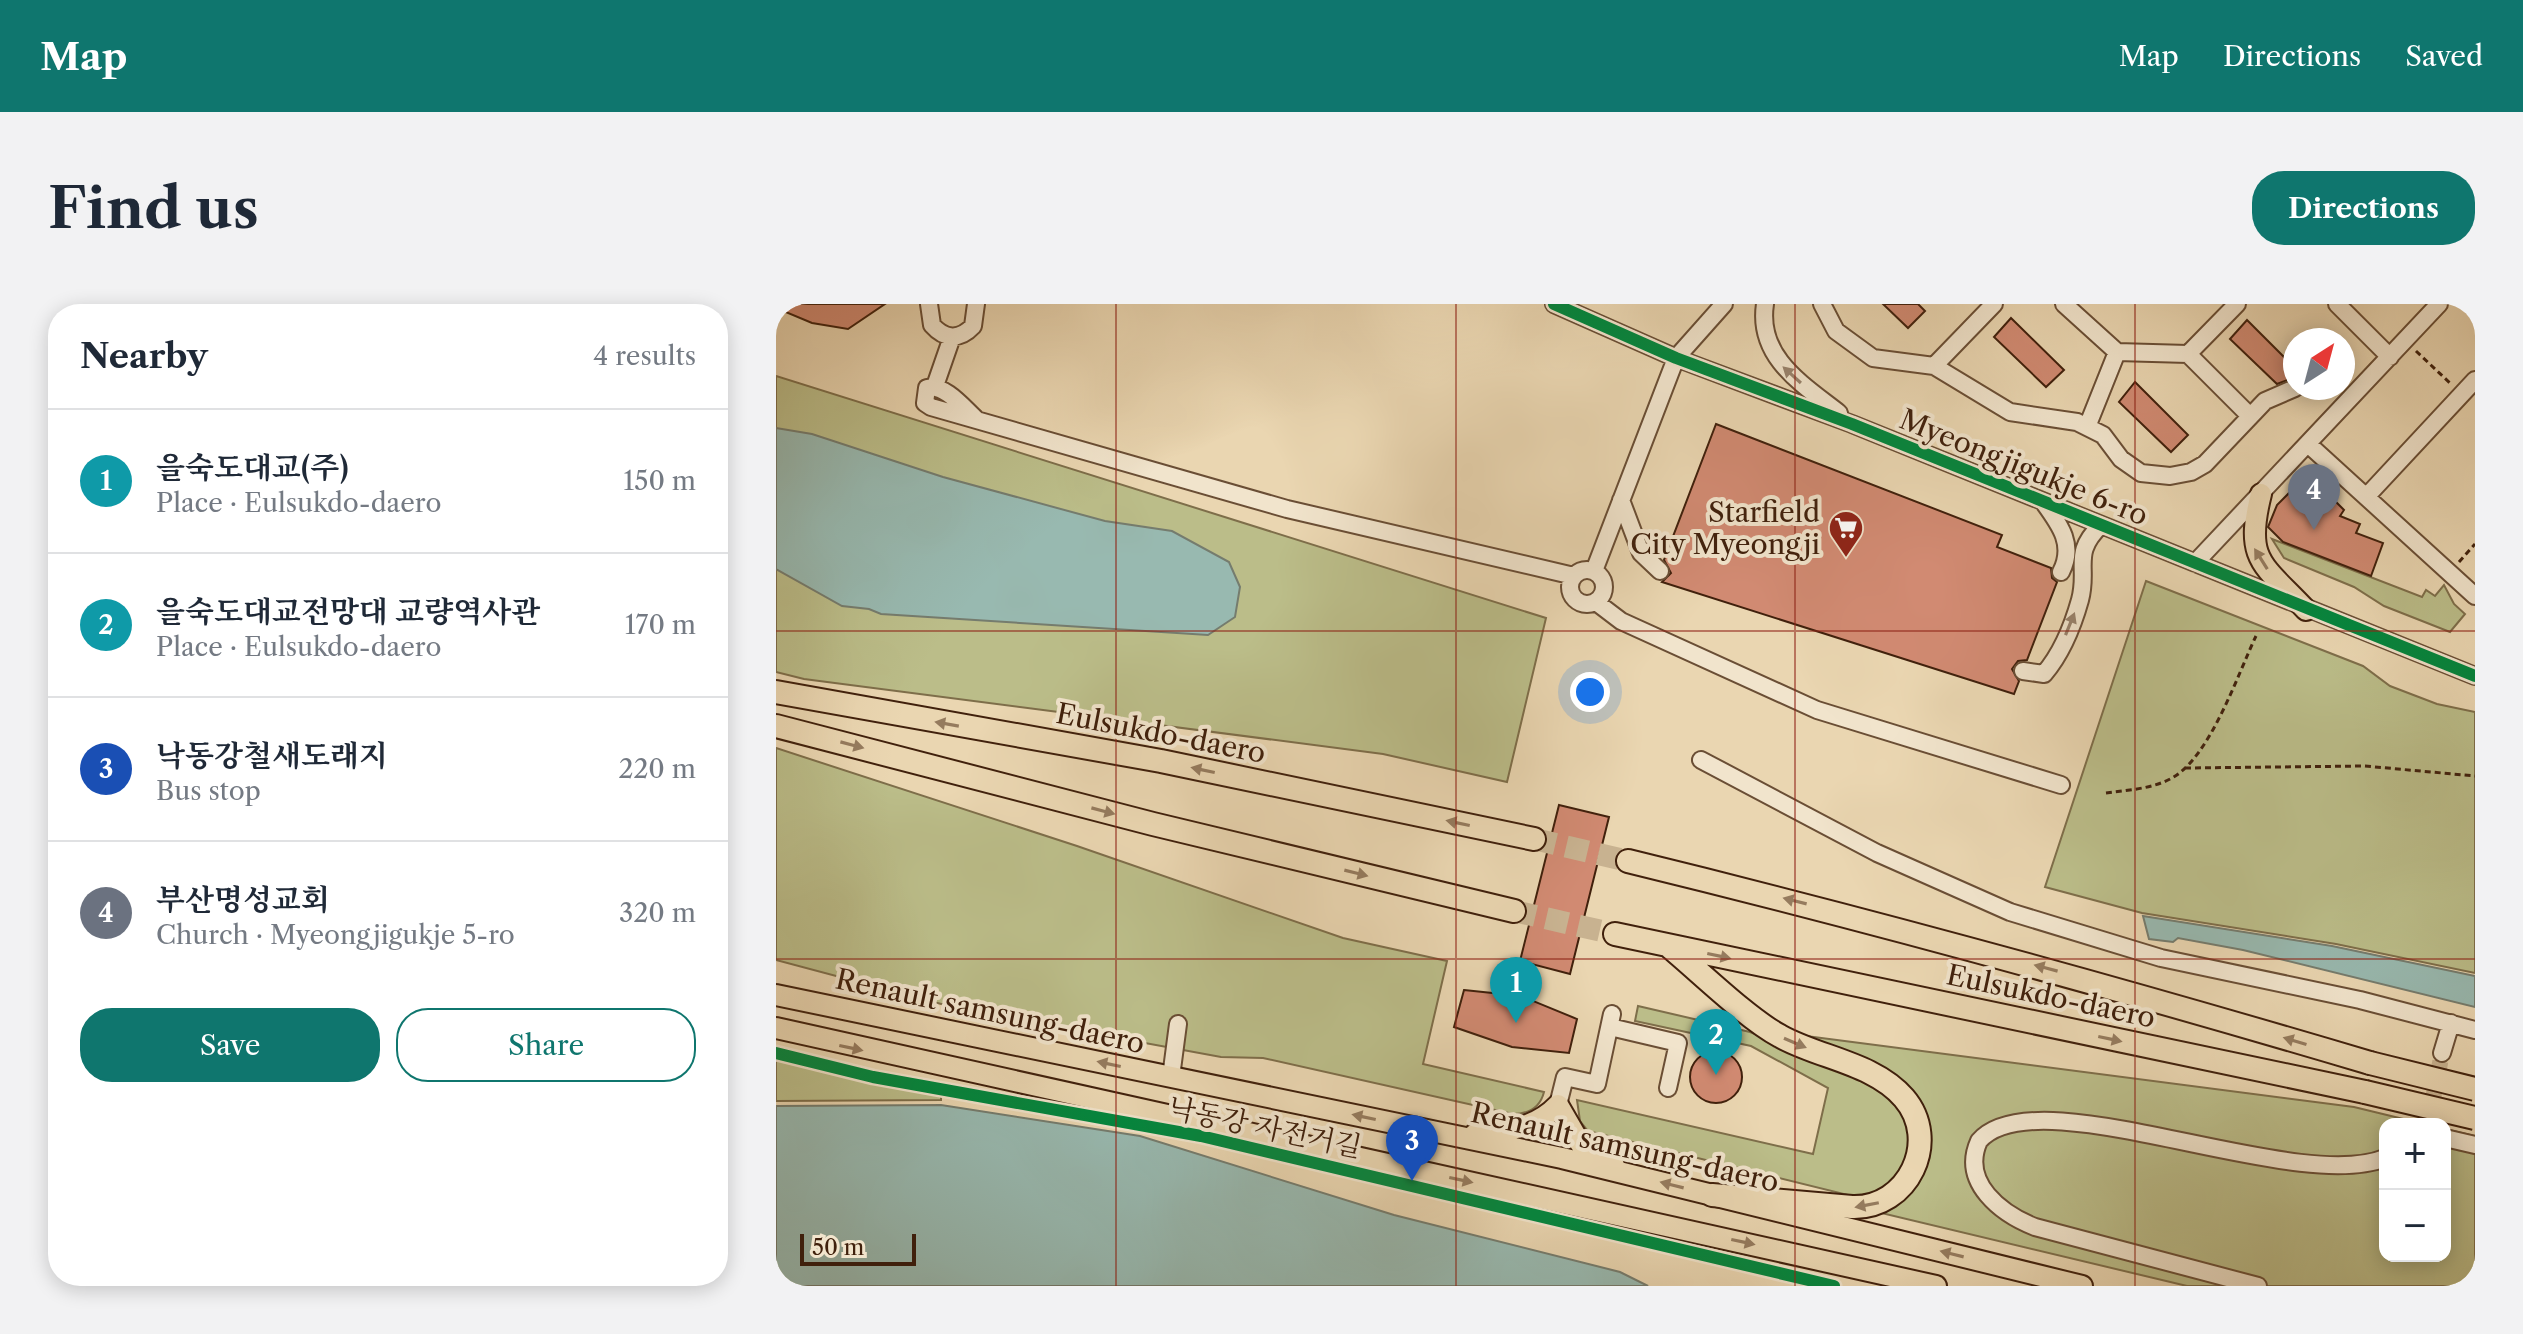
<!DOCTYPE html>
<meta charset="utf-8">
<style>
:root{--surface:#fff;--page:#f2f2f3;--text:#1f2937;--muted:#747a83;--line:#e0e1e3;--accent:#0f766e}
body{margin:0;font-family:"Libre Caslon Text","Noto Serif KR",serif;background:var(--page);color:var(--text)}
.controls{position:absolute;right:24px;bottom:24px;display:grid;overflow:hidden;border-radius:16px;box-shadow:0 4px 20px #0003}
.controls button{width:72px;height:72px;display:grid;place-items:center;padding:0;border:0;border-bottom:2px solid var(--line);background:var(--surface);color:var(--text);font:40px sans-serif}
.compass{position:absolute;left:1507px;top:24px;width:72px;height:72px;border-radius:50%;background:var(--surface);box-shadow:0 4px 20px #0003;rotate:36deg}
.scale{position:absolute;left:24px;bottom:20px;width:116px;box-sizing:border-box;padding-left:8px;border:4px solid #40200c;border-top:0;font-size:22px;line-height:28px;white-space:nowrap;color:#40200c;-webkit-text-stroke:6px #f1e4cc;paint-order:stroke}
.you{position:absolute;left:814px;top:388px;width:28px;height:28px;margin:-20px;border:6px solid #fff;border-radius:50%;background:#1a73e8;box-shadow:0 0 0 12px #1a73e833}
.badge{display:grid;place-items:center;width:52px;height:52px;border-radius:50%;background:var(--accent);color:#fff;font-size:26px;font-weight:700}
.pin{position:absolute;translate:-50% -66px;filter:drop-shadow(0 2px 4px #0008)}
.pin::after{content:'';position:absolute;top:42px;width:28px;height:24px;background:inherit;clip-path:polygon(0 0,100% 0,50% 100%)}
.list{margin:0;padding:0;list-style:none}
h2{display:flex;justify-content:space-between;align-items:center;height:104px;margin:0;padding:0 32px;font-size:34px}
h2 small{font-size:26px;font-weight:400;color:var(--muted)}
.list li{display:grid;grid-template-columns:52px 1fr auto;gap:24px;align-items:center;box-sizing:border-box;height:144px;padding:0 32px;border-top:2px solid var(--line)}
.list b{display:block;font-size:30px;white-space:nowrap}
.list p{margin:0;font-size:26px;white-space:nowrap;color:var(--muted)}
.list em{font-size:26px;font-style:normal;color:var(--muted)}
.actions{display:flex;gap:16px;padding:24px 32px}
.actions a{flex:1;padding:18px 0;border:2px solid var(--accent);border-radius:32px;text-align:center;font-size:28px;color:var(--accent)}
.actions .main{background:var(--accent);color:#fff}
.map{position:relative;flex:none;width:1699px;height:982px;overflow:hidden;border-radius:32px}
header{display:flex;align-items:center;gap:48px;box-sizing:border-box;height:112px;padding:0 40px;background:var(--accent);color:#fff}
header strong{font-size:38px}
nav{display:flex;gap:44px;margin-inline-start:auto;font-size:28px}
.intro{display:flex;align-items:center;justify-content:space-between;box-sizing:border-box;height:192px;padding:0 48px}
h1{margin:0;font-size:56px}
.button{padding:20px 36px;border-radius:32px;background:var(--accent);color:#fff;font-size:28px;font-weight:700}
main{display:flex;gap:48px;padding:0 48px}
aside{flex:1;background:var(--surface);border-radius:32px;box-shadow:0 4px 20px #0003}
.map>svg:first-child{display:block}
.green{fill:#bbbd89;stroke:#7e6e4a;stroke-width:2}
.water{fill:#98b9b0;stroke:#757c6e;stroke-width:2}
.building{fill:#d18a72;stroke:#40200c;stroke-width:2}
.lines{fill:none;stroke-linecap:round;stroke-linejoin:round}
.minor-tunnel{stroke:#c8b290;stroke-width:16;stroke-dasharray:16 8;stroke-linecap:butt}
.highway-tunnel{stroke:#c8b290;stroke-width:22;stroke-dasharray:22 11;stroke-linecap:butt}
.minor-casing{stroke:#6a4e35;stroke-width:20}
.major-casing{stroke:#40200c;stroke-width:24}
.highway-casing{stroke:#40200c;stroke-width:26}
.path{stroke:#40200c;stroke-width:3;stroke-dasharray:6 4;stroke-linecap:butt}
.minor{stroke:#f1e4cc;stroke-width:16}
.major{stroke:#ead6b1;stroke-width:20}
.highway{stroke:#ead6b1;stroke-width:22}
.highway-bridge-casing{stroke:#40200c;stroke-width:26;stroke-linecap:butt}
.highway-bridge{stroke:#ead6b1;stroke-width:22}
.cycleway-casing{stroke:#f1e4cc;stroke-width:17}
.cycleway{stroke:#00873e;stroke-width:12}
.oneway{fill:#98826c}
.oneway2{fill:#957b5e}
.grid{fill:none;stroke:#8f2418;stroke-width:2;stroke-opacity:0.55}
.labels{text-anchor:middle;stroke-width:8;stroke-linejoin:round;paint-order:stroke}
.street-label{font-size:28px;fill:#40200c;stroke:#f1e4cc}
.poi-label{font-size:28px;fill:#40200c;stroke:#f1e4cc;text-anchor:end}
</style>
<header>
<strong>Map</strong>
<nav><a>Map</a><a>Directions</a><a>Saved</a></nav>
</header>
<div class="intro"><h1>Find us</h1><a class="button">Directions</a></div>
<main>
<aside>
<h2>Nearby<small>4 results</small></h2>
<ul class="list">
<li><span class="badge" style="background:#0f9aa8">1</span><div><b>을숙도대교(주)</b><p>Place · Eulsukdo-daero</p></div><em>150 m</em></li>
<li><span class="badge" style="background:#0f9aa8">2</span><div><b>을숙도대교전망대 교량역사관</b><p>Place · Eulsukdo-daero</p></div><em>170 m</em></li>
<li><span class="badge" style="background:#1a4fb4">3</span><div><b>낙동강철새도래지</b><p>Bus stop</p></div><em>220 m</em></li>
<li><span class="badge" style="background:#6b7280">4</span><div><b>부산명성교회</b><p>Church · Myeongjigukje 5-ro</p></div><em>320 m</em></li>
</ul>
<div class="actions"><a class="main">Save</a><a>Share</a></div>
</aside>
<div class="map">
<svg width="1699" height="982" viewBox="0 0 1699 982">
<rect width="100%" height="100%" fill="#ead6b1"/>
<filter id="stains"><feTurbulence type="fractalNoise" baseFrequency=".0025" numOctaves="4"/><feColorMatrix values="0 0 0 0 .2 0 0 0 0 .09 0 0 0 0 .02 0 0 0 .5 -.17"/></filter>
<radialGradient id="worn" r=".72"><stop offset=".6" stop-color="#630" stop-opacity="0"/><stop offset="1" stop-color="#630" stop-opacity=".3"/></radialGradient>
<path class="green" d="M0 72 770 314 731 478 607 450 28 375 0 368Z
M1496 235 1646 293 1650 286 1659 292 1668 281 1678 300 1689 310 1674 328 1608 302 1578 283 1508 254Z
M1370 277 1587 362 1614 382 1661 400 1699 408V669L1560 640 1366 609 1269 583Z
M0 444 301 542 567 634 671 657 647 760 768 788C764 804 753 810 737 810L487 754 445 753 184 705 0 656Z
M862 702 974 728 1098 779 1122 797 1137 832 1127 872 1088 895 812 827 804 817 801 796 1037 850 1052 784 975 742 859 717Z
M1030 732 1578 803 1648 820H1609V952H1669V825L1699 832V982H1411L1097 907 1111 901 1146 817 1029 734Z
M0 753 90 776 165 789V796L0 797Z"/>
<path class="water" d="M0 124 36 130 167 173 329 217 396 227 453 258 464 283 459 313 432 331 105 310 93 305 66 302 0 265Z
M1367 612 1556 642 1699 672V703L1467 646 1402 634 1397 638 1373 635Z
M165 801 364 832 618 911 844 968 872 982H0V802Z"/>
<path class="building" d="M0 0H109L72 25 36 19 0 4Z
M1107 0H1142L1149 7 1132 24Z
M1235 14 1288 66 1270 83 1218 33Z
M1471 16 1519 64V73L1501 80 1454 35Z
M1359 78 1412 131 1395 148 1343 98Z
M940 120 1226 231 1221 243 1275 264 1276 274 1281 278 1251 356 1242 357 1236 365 1243 377 1238 390 886 278 895 269 888 256Z
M1528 174H1536L1568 206 1564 212 1584 220 1580 229 1607 239 1595 272 1507 238 1492 223 1501 201Z
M783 501 833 513 794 670 744 657Z
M688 686 745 692 801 715 793 749 736 743 678 723Z
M914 773a26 26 0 1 1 52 0a26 26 0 1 1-52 0Z"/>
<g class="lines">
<path class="minor-tunnel" d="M1652 820 1666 749"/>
<path class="highway-tunnel" d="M758 535 852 557
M738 607 839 630"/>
<defs>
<path id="minor" d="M153 0 156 21C169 36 184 36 197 22L200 0
M778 0 900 54 1076 120 1699 372
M989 0C981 53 1026 80 1063 109
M1046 0 1060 27 1097 54 1158 62 1234 108 1301 118 1327 131 1345 155 1365 169 1394 172 1415 168 1429 160 1489 97 1519 84
M1288 0 1341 48 1412 50 1461 0
M1561 0 1614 53
M1412 50 1474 112
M1158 62 1218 0
M159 82 176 33
M200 115C187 103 169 80 151 84L149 99 155 103 511 205 798 272
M1311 123 1341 48
M1532 140 1699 292
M1590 193 1699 76
M845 196 865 249 884 267
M1268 199C1284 221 1299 241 1285 268
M1419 259 1663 0
M794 283a17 17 0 1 1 34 0a17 17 0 1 1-34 0Z
M818 267 900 54 948 0
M820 298 845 317 1041 406 1285 481
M1247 367 1268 370C1285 350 1297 321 1304 296 1313 263 1295 250 1325 221
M925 456 1101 549 1234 608 1385 654 1584 696 1699 726
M834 723 902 739 892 784
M1666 749 1675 719
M395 773 402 720
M782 801 789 773 821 780 836 710
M1669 834 1699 841
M1482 982 1259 923C1226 910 1184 879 1203 837 1260 771 1518 891 1609 854"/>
<path id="major" d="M1485 190C1468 257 1487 260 1530 306
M0 691 786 854 1306 982
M0 724 1160 982
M699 830C731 826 758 826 782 801L804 839 838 861"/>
<path id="highway" d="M0 388 385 457 758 535
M0 422 377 520 738 607
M852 557C1102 618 1348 686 1594 759
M839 630 1589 788
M895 644C925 669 972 715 1004 732 1043 754 1098 759 1128 794 1165 837 1132 905 1076 903L936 891"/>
</defs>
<use href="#minor" class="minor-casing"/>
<use href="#major" class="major-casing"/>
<use href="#highway" class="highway-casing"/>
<path class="path" d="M1640 47 1675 80
M1683 258 1699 240
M1409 464 1589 462 1699 472
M1330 489C1352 486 1376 485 1396 474 1434 453 1461 372 1480 332"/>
<use href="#minor" class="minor"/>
<use href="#major" class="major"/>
<use href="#highway" class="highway"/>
<defs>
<path id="highway-bridge" d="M1594 759 1699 785
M1589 788 1699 814"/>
</defs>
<use href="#highway-bridge" class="highway-bridge-casing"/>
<use href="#highway-bridge" class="highway-bridge"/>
<defs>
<path id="cycleway" d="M778 0 900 54 1076 120 1699 372
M0 749 97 773 425 832 1058 982"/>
</defs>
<use href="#cycleway" class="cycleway-casing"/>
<use href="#cycleway" class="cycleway"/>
</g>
<defs><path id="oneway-solid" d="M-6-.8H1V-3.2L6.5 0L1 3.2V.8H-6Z" transform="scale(2)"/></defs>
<g class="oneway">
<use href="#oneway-solid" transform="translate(1016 71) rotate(-138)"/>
<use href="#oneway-solid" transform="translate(1294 320) rotate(-68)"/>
</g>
<g class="oneway2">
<use href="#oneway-solid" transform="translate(1485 255) rotate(-122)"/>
<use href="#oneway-solid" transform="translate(171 420) rotate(-170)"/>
<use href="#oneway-solid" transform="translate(76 441) rotate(15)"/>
<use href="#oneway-solid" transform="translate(427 466) rotate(-168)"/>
<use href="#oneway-solid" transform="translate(327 507) rotate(15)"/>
<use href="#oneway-solid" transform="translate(682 519) rotate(-168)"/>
<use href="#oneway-solid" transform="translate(580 569) rotate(14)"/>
<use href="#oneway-solid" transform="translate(1019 597) rotate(-166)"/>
<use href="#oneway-solid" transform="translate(943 652) rotate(12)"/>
<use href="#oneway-solid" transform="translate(1270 664) rotate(-165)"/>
<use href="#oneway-solid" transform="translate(1334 735) rotate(12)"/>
<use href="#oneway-solid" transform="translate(1519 737) rotate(-163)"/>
<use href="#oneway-solid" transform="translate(1019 739) rotate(23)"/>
<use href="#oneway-solid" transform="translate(75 744) rotate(12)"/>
<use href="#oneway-solid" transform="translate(333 760) rotate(-168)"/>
<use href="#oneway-solid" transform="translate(588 813) rotate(-168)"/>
<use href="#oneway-solid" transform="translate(685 876) rotate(12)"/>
<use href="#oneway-solid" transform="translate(896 881) rotate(-166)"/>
<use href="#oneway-solid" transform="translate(1091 901) rotate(169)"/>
<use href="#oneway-solid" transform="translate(967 938) rotate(12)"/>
<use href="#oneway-solid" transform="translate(1176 950) rotate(-166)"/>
</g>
<path class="grid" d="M340 0V982M680 0V982M1019 0V982M1359 0V982M0 327H1699M0 655H1699"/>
<defs>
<symbol id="supermarket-pin" viewBox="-11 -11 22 30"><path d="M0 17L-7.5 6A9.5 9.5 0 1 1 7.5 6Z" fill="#8f2418" stroke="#f1e4cc"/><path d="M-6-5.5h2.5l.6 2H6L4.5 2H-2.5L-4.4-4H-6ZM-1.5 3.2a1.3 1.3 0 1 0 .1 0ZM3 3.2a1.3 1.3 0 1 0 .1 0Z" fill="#fff"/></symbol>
</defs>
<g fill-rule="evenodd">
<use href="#supermarket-pin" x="1050" y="204" width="40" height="54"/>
</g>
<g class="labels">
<g class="street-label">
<text transform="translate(1248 163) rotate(22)" y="10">Myeongjigukje 6-ro</text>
<text transform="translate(385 429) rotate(11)" y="10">Eulsukdo-daero</text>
<text transform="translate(1275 692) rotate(12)" y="10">Eulsukdo-daero</text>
<text transform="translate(214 707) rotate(12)" y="10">Renault samsung-daero</text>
<text transform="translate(489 823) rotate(12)" y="10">낙동강 자전거길</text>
<text transform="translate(849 843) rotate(13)" y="10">Renault samsung-daero</text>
</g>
<g class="poi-label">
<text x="1044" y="218">Starfield<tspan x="1044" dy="32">City Myeongji</tspan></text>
</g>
</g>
<rect width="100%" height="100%" filter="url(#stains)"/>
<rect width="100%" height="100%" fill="url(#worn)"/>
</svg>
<div class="controls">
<button>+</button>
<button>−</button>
</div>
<svg class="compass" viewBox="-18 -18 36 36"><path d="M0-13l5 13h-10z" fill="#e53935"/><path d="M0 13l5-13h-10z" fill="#747a83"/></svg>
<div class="scale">50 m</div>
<div class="you"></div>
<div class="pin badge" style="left:740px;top:719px;background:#0f9aa8">1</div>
<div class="pin badge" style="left:940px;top:771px;background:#0f9aa8">2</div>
<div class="pin badge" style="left:636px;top:877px;background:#1a4fb4">3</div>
<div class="pin badge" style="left:1538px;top:226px;background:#6b7280">4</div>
</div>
</main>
